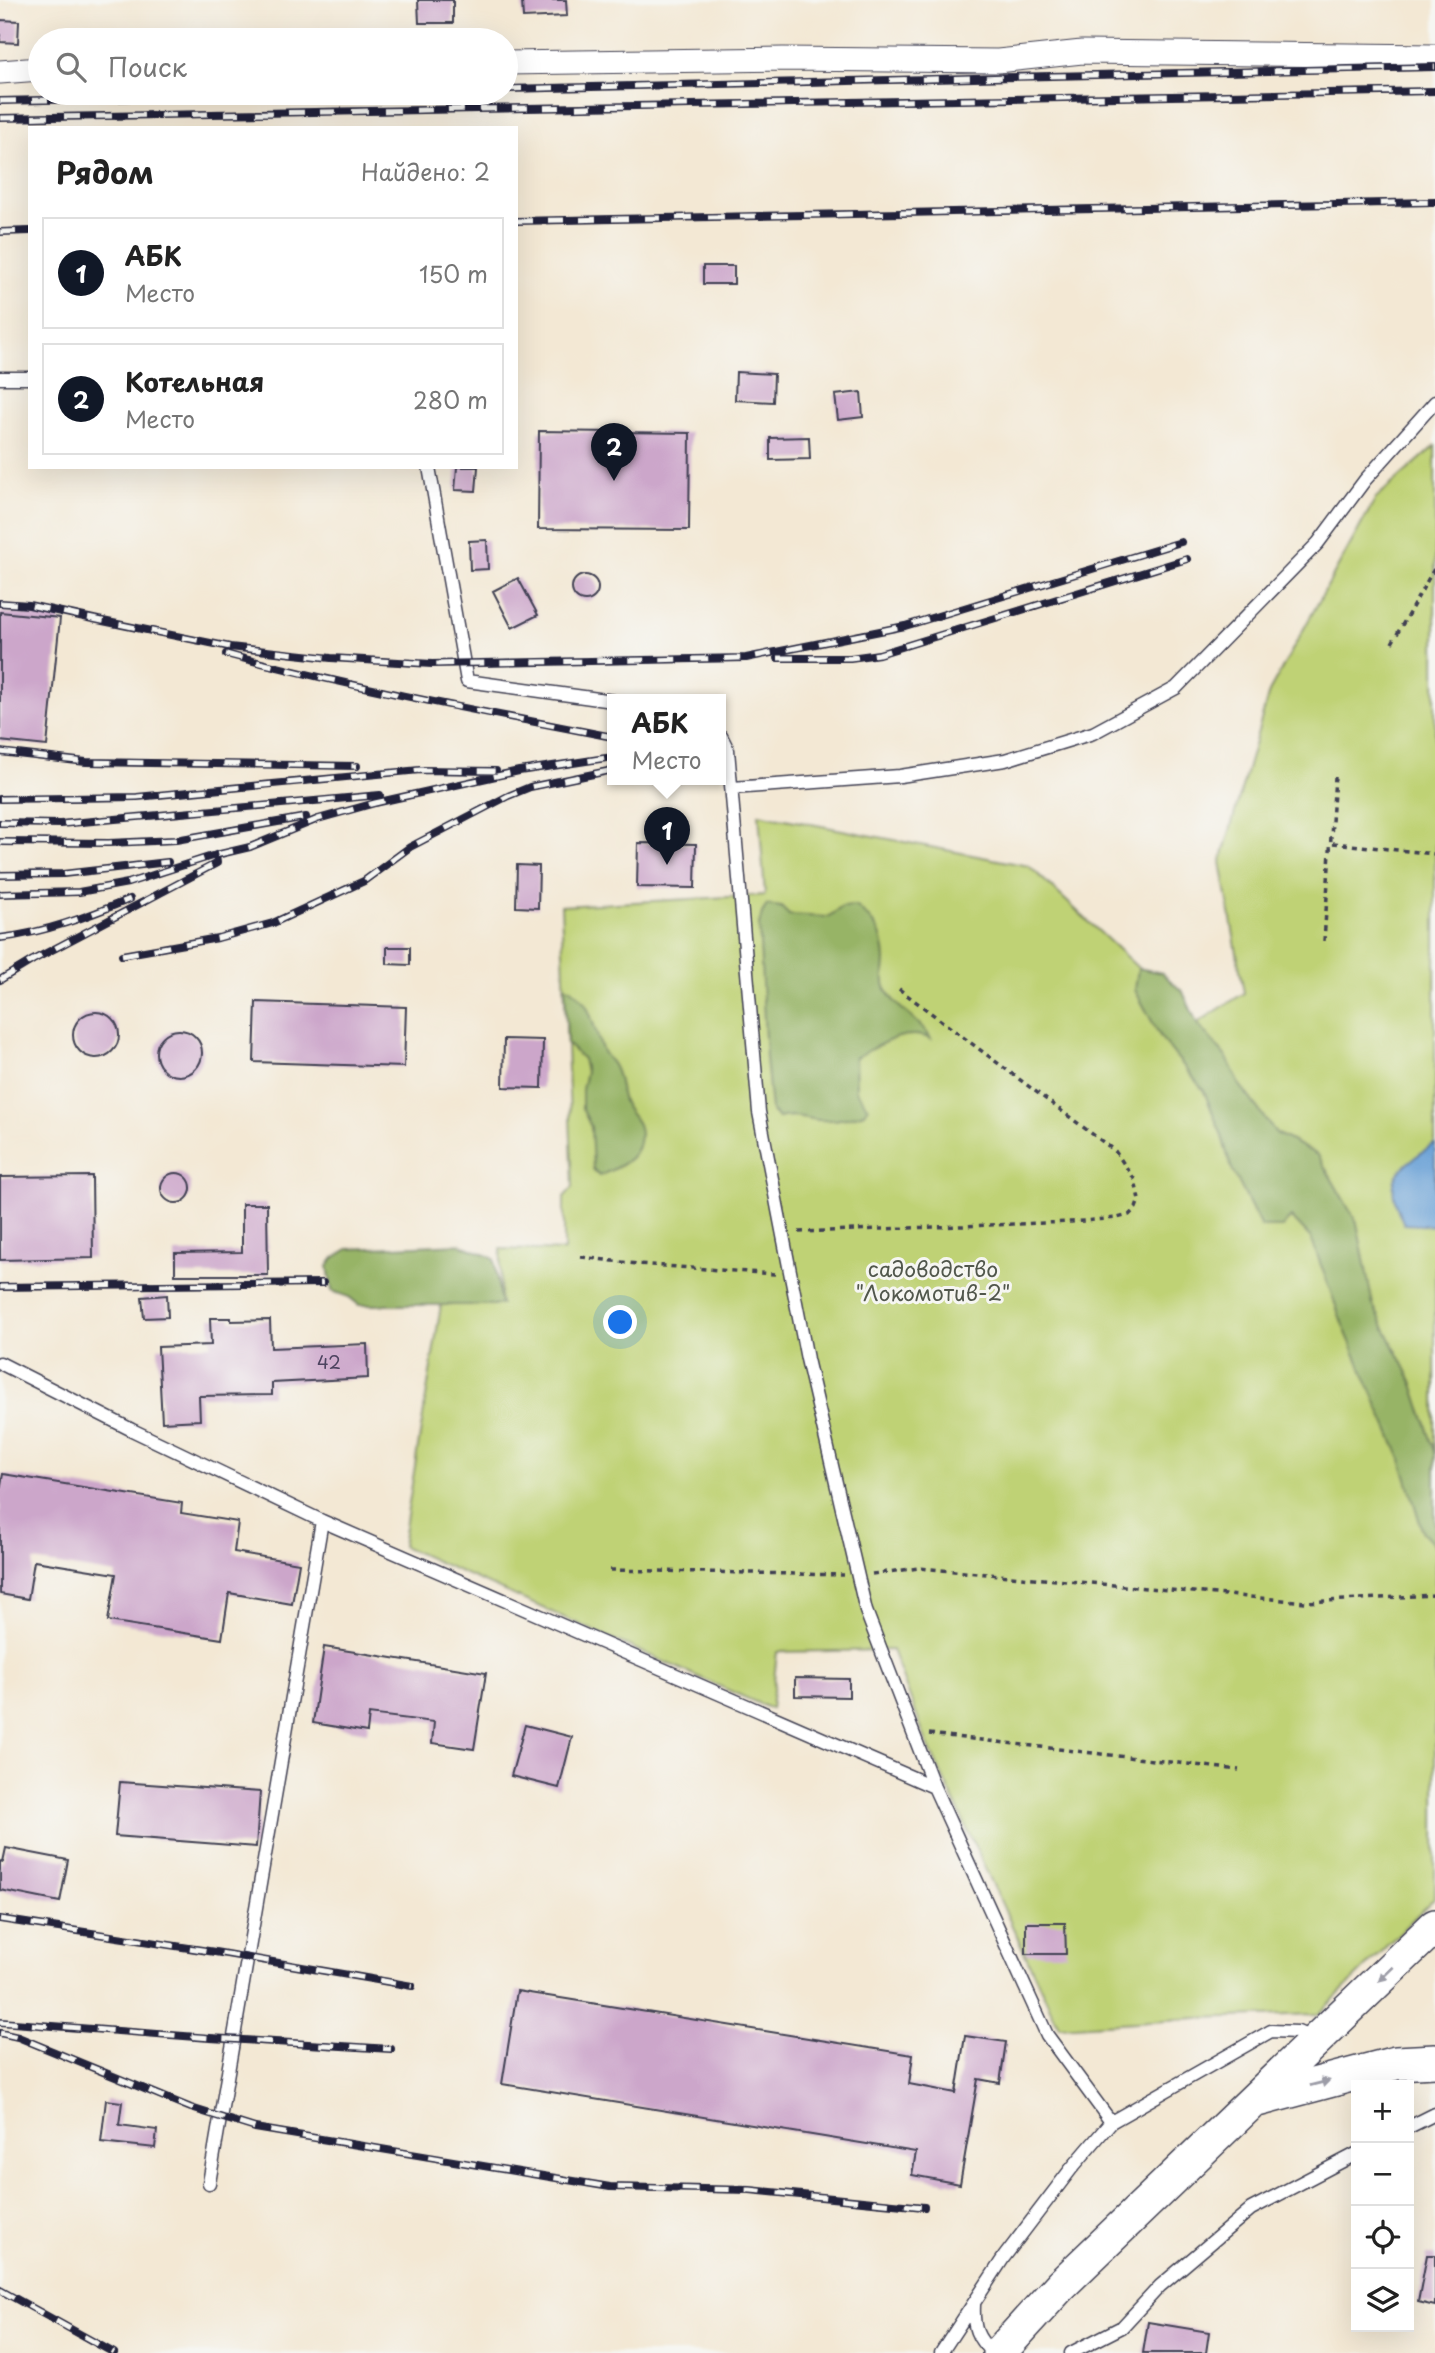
<!DOCTYPE html>
<html lang="ru">
<meta charset="utf-8">
<style>
:root{--surface:#fff;--page:#f2f2f2;--text:#222;--muted:#767676;--line:#e0e0e0;--accent:#111827}
body{margin:0;font-family:"Playpen Sans",sans-serif;background:var(--page);color:var(--text)}
.controls{position:absolute;right:21px;bottom:21px;display:grid;overflow:hidden;border-radius:0px;box-shadow:0 7px 28px #0002}
.controls button{width:63px;height:63px;display:grid;place-items:center;padding:0;border:0;border-bottom:2px solid var(--line);background:var(--surface);color:var(--text);font:35px sans-serif}
.you{position:absolute;left:621px;top:1323px;width:24px;height:24px;margin:-18px;border:5px solid #fff;border-radius:50%;background:#1a73e8;box-shadow:0 0 0 10px #1a73e833}
.badge{display:grid;place-items:center;width:46px;height:46px;border-radius:50%;background:var(--accent);color:#fff;font-size:23px;font-weight:700}
.pin{position:absolute;translate:-50% -58px;filter:drop-shadow(0 2px 4px #0008)}
.pin::after{content:'';position:absolute;top:37px;width:24px;height:21px;background:inherit;clip-path:polygon(0 0,100% 0,50% 100%)}
.popup{position:absolute;left:607px;top:694px;width:119px;height:91px;box-sizing:border-box;display:grid;place-content:center;border-radius:0px;background:var(--surface);filter:drop-shadow(0 2px 5px #0005);font-size:23px;white-space:nowrap;color:var(--muted)}
.popup b{font-size:26px;color:var(--text)}
.popup::after{content:'';position:absolute;left:50%;top:100%;margin-left:-14px;border:14px solid transparent;border-top-color:var(--surface)}
.list{margin:0;padding:0;list-style:none}
h2{display:flex;justify-content:space-between;align-items:center;height:91px;margin:0;padding:0 28px;font-size:30px}
h2 small{font-size:23px;font-weight:400;color:var(--muted)}
.list li{display:grid;grid-template-columns:46px 1fr auto;gap:21px;align-items:center;box-sizing:border-box;height:112px;margin:0 14px 14px;padding:0 14px;border:2px solid var(--line);border-radius:0px}
.list b{display:block;font-size:26px;white-space:nowrap}
.list p{margin:0;font-size:23px;white-space:nowrap;color:var(--muted)}
.list em{font-size:23px;font-style:normal;color:var(--muted)}
.icon{flex:none;width:38px;height:38px;fill:none;stroke:currentColor;stroke-width:2;stroke-linecap:round;stroke-linejoin:round}
.map{position:relative;flex:none;width:1435px;height:2353px;overflow:hidden}
.search{position:absolute;background:var(--surface);box-shadow:0 7px 28px #0002;left:28px;top:28px;width:490px;height:77px;display:flex;align-items:center;gap:18px;box-sizing:border-box;padding:0 24px;border-radius:38px;color:var(--muted);font-size:26px}
.panel{position:absolute;background:var(--surface);box-shadow:0 7px 28px #0002;left:28px;top:126px;width:490px;height:343px;border-radius:0px}
.map>svg:first-child{display:block}
.green{fill:#bfd275;stroke:#707a58;stroke-width:2}
.forest{fill:#97b466;stroke:#5c6b50;stroke-width:2}
.water{fill:#669fd5;stroke:#446088;stroke-width:2}
.building{fill:#cca6ca}
.lines{fill:none;stroke-linecap:round;stroke-linejoin:round}
.lane-casing{stroke:#414052;stroke-width:15}
.street-casing{stroke:#414052;stroke-width:25}
.secondary-casing{stroke:#414052;stroke-width:36}
.path{stroke:#414052;stroke-width:3.5;stroke-dasharray:5 5;stroke-linecap:butt}
.lane{stroke:#fff;stroke-width:12}
.street{stroke:#fff;stroke-width:23}
.secondary{stroke:#fff;stroke-width:33}
.rail-casing{stroke:#22223b;stroke-width:8}
.rail{stroke:#f6f6f2;stroke-width:5;stroke-dasharray:16;stroke-linecap:butt}
.oneway{fill:#9c9ca7}
.labels{text-anchor:middle;stroke-width:6;stroke-linejoin:round;paint-order:stroke}
.number-label{font-size:18px;fill:#4c435f}
.park-label{font-size:21px;fill:#51574c;stroke:#f6f6f2}
</style>
<div class="map">
<svg width="1435" height="2353" viewBox="0 0 1435 2353">
<rect width="100%" height="100%" fill="#f6f6f2"/>
<filter id="ink" filterUnits="userSpaceOnUse"><feTurbulence type="fractalNoise" baseFrequency=".0143" numOctaves="2"/><feDisplacementMap in="SourceGraphic" scale="14" xChannelSelector="R" yChannelSelector="G"/><feConvolveMatrix kernelMatrix="1 2 1 2 8 2 1 2 1" color-interpolation-filters="sRGB"/></filter>
<filter id="wash" filterUnits="userSpaceOnUse"><feTurbulence type="fractalNoise" baseFrequency=".00686" numOctaves="4" result="noise"/><feDisplacementMap in="SourceGraphic" scale="28" xChannelSelector="R" yChannelSelector="G"/><feGaussianBlur stdDeviation="1.57" result="paint"/><feColorMatrix in="noise" values="0 0 0 0 0 0 0 0 0 0 0 0 0 0 0 0 0 1.4 0 .05"/><feComposite in="paint" operator="in"/></filter>
<g filter="url(#wash)">
<rect width="100%" height="100%" fill="#f3e8d4"/>
<path class="green" d="M1435 446V1897L1319 2014 1197 2018 1059 2027 927 1743 892 1650 777 1652 771 1709 402 1546 441 1305H500L501 1249 564 1251V1197L573 1187 561 906 765 895 759 814 1029 866 1197 1023 1244 993 1221 862 1269 692 1376 498Z"/>
<path class="forest" d="M767 905 781 907 789 915 828 917 842 907 856 906C875 923 884 932 885 960 885 969 882 979 885 987 895 1010 920 1018 931 1039 904 1027 880 1045 855 1058L856 1091 868 1107 864 1113C849 1119 834 1121 818 1120 803 1118 793 1114 778 1118L771 1110 766 1058 759 925 762 913Z
M1138 968 1162 973 1183 992 1197 1023 1227 1058 1240 1085 1276 1133 1318 1155 1357 1223 1373 1305 1412 1381 1435 1452V1546L1423 1533 1401 1459 1344 1328 1311 1238 1291 1217 1282 1227H1261L1231 1167 1221 1133 1204 1091 1161 1038 1135 990Z
M565 986C591 997 592 1025 602 1049 604 1056 611 1060 614 1067 620 1078 619 1087 622 1098 627 1116 644 1119 639 1142 636 1161 614 1169 599 1176L593 1169 591 1127 582 1108V1089L586 1072 583 1059 567 1044Z
M460 1244C472 1250 483 1252 494 1259L501 1305H359L349 1297 332 1291 328 1266 334 1258 348 1249Z"/>
<path class="water" d="M1435 1143V1226L1404 1224C1381 1177 1397 1170 1435 1143Z"/>
<g id="blocks">
<path class="building" d="M418 0H453V23H419Z
M522 0H566L567 16 523 18Z
M0 20 19 21 18 43 0 42Z
M703 266H734V284H703Z
M736 372 774 374 773 402 735 400Z
M861 392 863 417 838 420 835 395Z
M539 431 690 433 689 530 538 529Z
M809 437 810 459 770 460V438Z
M457 467H478L476 491 455 490Z
M487 540 488 569 470 570 469 541Z
M572 588a13 13 0 1 1 26 0a13 13 0 1 1-26 0Z
M518 578 538 615 512 628 493 591Z
M0 612 60 618 47 746 0 741Z
M638 843 696 844 695 888 637 887Z
M517 865 539 866 538 908 516 907Z
M387 947H410V965L387 964Z
M256 1002 406 1007 404 1067 254 1062Z
M73 1035a23 23 0 1 1 46 0a23 23 0 1 1-46 0Z
M156 1053a23 23 0 1 1 46 0a23 23 0 1 1-46 0Z
M504 1039 543 1040 542 1088 503 1087Z
M161 1188a15 15 0 1 1 30 0a15 15 0 1 1-30 0Z
M92 1176 93 1258 0 1260V1177Z
M242 1204H267L268 1275H175V1253L242 1252Z
M167 1295 168 1317 144 1318 142 1297Z
M210 1318H231V1321L270 1320 271 1348 367 1344 368 1378 272 1383V1395L199 1396 200 1420 162 1422 158 1347 211 1345Z
M3 1474 182 1503 181 1513 238 1522 234 1552 299 1563 292 1604 229 1593 222 1639 108 1621 116 1574 34 1561 28 1599 0 1594V1490Z
M324 1647 486 1673 474 1749 432 1743 434 1722 369 1714 367 1732 313 1723Z
M795 1678 849 1679V1697L795 1696Z
M525 1725 572 1737 559 1788 511 1776Z
M120 1782 260 1792 256 1847 115 1836Z
M6 1848 68 1860 60 1902 0 1890V1861L3 1862Z
M1026 1923H1065L1066 1954H1026Z
M517 1991 913 2055 909 2084 956 2093 965 2036 1006 2042 1000 2083 978 2079 960 2184 912 2175 916 2152 502 2084Z
M106 2100 122 2102 119 2125 157 2130 155 2148 101 2142Z
M1427 2255H1435V2306L1418 2302Z
M1148 2322 1209 2332 1206 2353H1143Z"/>
</g>
</g>
<g filter="url(#ink)">
<use href="#blocks" fill-opacity="0" stroke="#414052" stroke-width="2"/>
<g class="lines">
<defs>
<path id="lane" d="M0 378H30
M429 467 467 681 613 701
M721 736 728 750 759 1112 807 1359 866 1611 934 1787 1047 2035 1111 2122 1271 2031 1298 2032 1314 2039
M732 788 900 776 1005 760 1093 733 1176 688 1318 543 1365 480 1435 402
M0 1363 132 1430 322 1521 934 1787
M1409 2127 1435 2114
M209 2183 322 1521
M974 2305C973 2327 976 2338 993 2353
M941 2353 1004 2257 1071 2169 1111 2122
M1071 2353 1122 2327 1160 2286 1251 2209 1356 2154"/>
<path id="street" d="M506 63 783 59 998 61 1082 52 1435 56
M0 72 40 69"/>
<path id="secondary" d="M1257 2100 1396 2063 1435 2061
M999 2353 1060 2286 1435 1926"/>
</defs>
<use href="#lane" class="lane-casing"/>
<use href="#street" class="street-casing"/>
<use href="#secondary" class="secondary-casing"/>
<path class="path" d="M1392 643 1435 567
M1333 843 1435 854
M1324 941 1335 777
M799 1232 1071 1222 1117 1218 1129 1215 1136 1208 1139 1200 1135 1180 1115 1151 899 989
M581 1257 637 1264 775 1274
M610 1570 844 1575
M872 1574 919 1568 1306 1602 1435 1595
M929 1734 1239 1770"/>
<use href="#lane" class="lane"/>
<use href="#street" class="street"/>
<use href="#secondary" class="secondary"/>
<defs>
<path id="rail" d="M506 89 1435 67
M0 101 359 93
M0 118 1435 91
M516 221 1435 202
M0 232 30 231
M0 603 29 605 98 620
M88 618 230 647 331 658 432 664 746 658 905 626 1181 542
M226 654C354 688 483 712 613 737
M778 658H850L879 654 1187 559
M0 752 86 762 357 766
M0 799 137 797 420 770 496 771
M0 823 60 824 380 795
M0 842 109 843 176 840 306 817
M0 875 63 874 168 862
M0 894 79 892 128 883 212 856
M0 938C44 933 89 916 130 899
M122 955 218 938 273 923 364 881 410 847 508 796 530 787 613 770
M0 980 33 960 217 863 216 855 250 847 318 819 375 803 519 771 613 757
M0 1287 323 1283
M0 1919 215 1952 412 1986
M0 2022 210 2038 391 2049
M0 2033 18 2037 191 2108 255 2128 610 2187 750 2190 924 2207
M0 2290 114 2353"/>
</defs>
<use href="#rail" class="rail-casing"/>
<use href="#rail" class="rail"/>
</g>
<defs><path id="oneway-solid" d="M-6-.8H1V-3.2L6.5 0L1 3.2V.8H-6Z" transform="scale(1.75)"/></defs>
<g class="oneway">
<use href="#oneway-solid" transform="translate(1386 1974) rotate(136)"/>
<use href="#oneway-solid" transform="translate(1320 2083) rotate(-15)"/>
</g>
</g>
<g class="labels">
<g class="number-label">
<text x="329" y="1369">42</text>
</g>
<g class="park-label">
<text x="933" y="1277">садоводство<tspan x="933" dy="24">"Локомотив-2"</tspan></text>
</g>
</g>
</svg>
<div class="controls">
<button>+</button>
<button>−</button>
<button><svg class="icon" aria-label="locate" viewBox="0 0 24 24"><circle cx="12" cy="12" r="6"/><path d="M12 2v4M12 18v4M2 12h4M18 12h4"/></svg></button>
<button><svg class="icon" aria-label="layers" viewBox="0 0 24 24"><path d="M12 4l9 5-9 5-9-5zM3 14l9 5 9-5"/></svg></button>
</div>
<div class="you"></div>
<div class="pin badge" style="left:667px;top:865px">1</div>
<div class="popup"><b>АБК</b>Место</div>
<div class="pin badge" style="left:614px;top:481px">2</div>
<div class="search"><svg class="icon" aria-label="search" viewBox="0 0 24 24"><circle cx="10" cy="10" r="6"/><path d="M15 15l6 6"/></svg>Поиск</div>
<section class="panel">
<h2>Рядом<small>Найдено: 2</small></h2>
<ul class="list">
<li><span class="badge">1</span><div><b>АБК</b><p>Место</p></div><em>150 m</em></li>
<li><span class="badge">2</span><div><b>Котельная</b><p>Место</p></div><em>280 m</em></li>
</ul>
</section>
</div>
